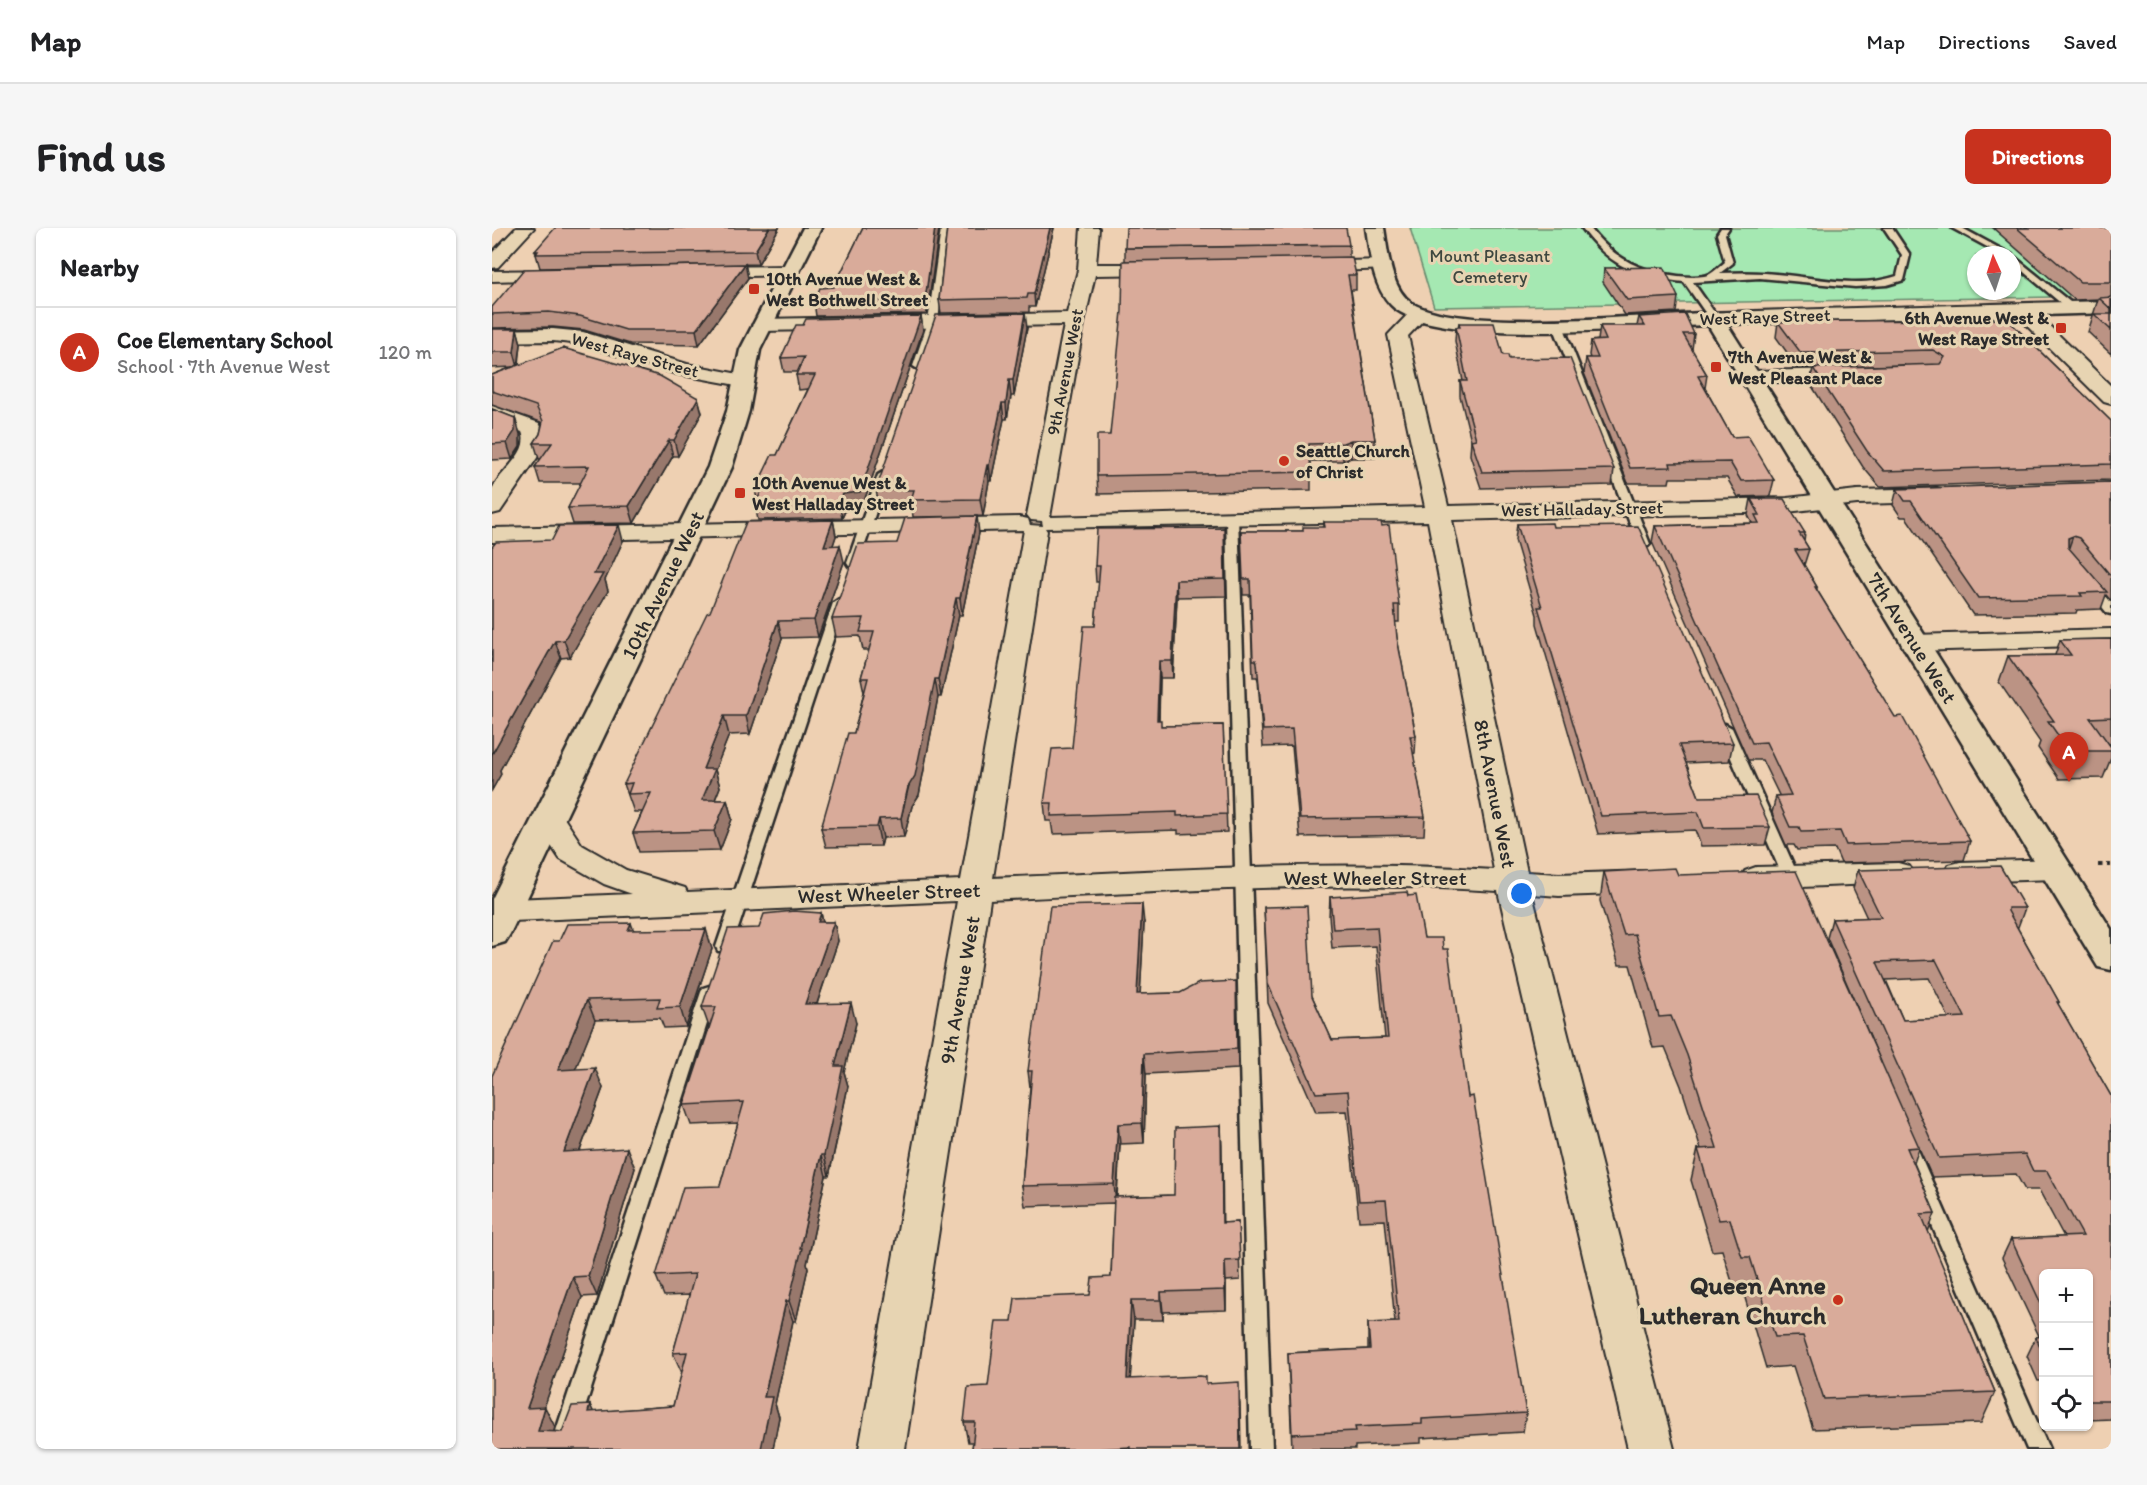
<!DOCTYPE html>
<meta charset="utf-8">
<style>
:root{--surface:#fff;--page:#f6f6f6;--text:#202124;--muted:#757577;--line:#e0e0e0;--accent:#c8321e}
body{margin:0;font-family:Itim,sans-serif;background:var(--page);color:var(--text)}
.controls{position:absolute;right:18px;bottom:18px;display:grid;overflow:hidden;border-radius:9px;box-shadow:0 2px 4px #0004}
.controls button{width:54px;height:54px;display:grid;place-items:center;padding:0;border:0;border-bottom:2px solid var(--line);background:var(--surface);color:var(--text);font:30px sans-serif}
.compass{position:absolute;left:1475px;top:18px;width:54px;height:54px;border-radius:50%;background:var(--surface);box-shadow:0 2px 4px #0004;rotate:357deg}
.you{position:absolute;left:1030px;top:666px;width:21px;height:21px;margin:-15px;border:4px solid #fff;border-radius:50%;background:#1a73e8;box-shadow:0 0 0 9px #1a73e833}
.badge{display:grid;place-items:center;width:39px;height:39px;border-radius:50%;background:var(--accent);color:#fff;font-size:20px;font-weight:700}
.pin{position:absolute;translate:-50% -50px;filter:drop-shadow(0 2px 3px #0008)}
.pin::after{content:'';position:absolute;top:32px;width:21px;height:18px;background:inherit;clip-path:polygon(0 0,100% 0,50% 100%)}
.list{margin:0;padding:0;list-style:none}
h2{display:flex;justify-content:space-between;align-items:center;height:78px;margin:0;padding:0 24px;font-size:26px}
h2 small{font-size:20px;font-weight:400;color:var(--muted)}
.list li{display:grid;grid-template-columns:39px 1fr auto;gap:18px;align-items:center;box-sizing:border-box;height:90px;padding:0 24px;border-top:2px solid var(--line)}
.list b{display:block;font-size:22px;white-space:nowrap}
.list p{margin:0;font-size:20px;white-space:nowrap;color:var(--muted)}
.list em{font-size:20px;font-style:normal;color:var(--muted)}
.icon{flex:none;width:33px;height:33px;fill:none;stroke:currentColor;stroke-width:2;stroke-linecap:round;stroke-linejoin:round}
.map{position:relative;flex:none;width:1619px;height:1221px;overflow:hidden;border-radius:9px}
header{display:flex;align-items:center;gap:36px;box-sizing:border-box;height:84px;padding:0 30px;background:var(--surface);border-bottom:2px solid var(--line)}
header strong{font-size:28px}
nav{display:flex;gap:33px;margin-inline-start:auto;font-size:21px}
.intro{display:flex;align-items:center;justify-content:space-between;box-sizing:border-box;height:144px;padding:0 36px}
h1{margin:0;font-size:42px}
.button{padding:15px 27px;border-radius:9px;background:var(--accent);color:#fff;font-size:21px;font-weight:700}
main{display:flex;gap:36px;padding:0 36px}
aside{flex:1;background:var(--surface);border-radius:9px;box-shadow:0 2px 4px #0004}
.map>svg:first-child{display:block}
.green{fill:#a5e8b2;stroke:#688a6e;stroke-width:1.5;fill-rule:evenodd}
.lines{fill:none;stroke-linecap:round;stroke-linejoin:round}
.lane-casing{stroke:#2b2b2b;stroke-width:5}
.street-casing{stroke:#2b2b2b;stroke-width:4}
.secondary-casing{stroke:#2b2b2b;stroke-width:5}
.path{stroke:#2b2b2b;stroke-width:4;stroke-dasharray:4.5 4.5;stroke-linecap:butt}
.lane{fill:#e7d4b2;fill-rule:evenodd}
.street{fill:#e7d4b2;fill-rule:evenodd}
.secondary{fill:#e7d4b2;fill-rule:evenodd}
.wall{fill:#bb9384;stroke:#2b2b2b;stroke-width:1.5;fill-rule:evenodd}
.shaded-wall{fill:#98786c;stroke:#2b2b2b;stroke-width:1.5}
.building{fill:#d9ab9a;stroke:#2b2b2b;stroke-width:1.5;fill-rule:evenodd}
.poi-dot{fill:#c8321e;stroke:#e7d4b2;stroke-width:2}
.labels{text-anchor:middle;stroke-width:6;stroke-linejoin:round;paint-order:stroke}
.far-park-label{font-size:18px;fill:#3d473f;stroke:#e7d4b2}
.far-poi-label{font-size:18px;font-weight:bold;fill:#2b2b2b;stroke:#e7d4b2;text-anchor:start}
.far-street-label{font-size:18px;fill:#2b2b2b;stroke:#e7d4b2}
.street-label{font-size:21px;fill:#2b2b2b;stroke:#e7d4b2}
.near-poi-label{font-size:26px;font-weight:bold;fill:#2b2b2b;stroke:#e7d4b2;text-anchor:end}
</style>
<header>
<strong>Map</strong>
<nav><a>Map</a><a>Directions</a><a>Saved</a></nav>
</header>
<div class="intro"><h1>Find us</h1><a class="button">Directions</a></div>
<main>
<aside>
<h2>Nearby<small></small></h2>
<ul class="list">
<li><span class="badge">A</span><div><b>Coe Elementary School</b><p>School · 7th Avenue West</p></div><em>120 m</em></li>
</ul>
</aside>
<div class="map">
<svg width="1619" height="1221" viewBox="0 0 1619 1221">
<rect width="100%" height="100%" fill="#eed0b2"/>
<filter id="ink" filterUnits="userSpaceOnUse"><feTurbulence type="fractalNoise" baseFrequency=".0167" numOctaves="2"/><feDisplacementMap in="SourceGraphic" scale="12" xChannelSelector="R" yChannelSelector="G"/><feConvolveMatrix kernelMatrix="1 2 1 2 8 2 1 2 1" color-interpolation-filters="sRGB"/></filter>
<g filter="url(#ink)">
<path class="green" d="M918 0H1619V68L942 79ZM1484 27H1520V63H1484Z"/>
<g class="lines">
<defs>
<path id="lane" d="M456 0 446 94 431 138 426 141 421 138 436 94 449 1Z
M1090 0H1098C1121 30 1148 44 1186 48 1194 49 1210 50 1218 46 1223 43 1228 38 1233 34L1225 6 1229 0H1237L1233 6 1241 35 1228 45C1250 44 1272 44 1294 47 1330 51 1369 60 1405 48L1410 27 1392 0H1400L1418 27 1412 52 1395 57 1363 59 1268 50 1201 54 1227 91 1222 94 1219 93 1192 54C1145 49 1118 39 1090 0Z
M1460 0H1470L1520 27H1510Z
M1520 27 1583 78V82H1577L1520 34Z
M1062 93 1070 95 1158 316 1156 318H1148L1146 316 1060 95Z
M391 244 396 247 367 335 361 339 357 338 355 335 386 247Z
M740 287 746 290 780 1221H758L734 290Z
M1599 354 1603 355 1619 374V386L1615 385 1593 358Z
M347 371 353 375 240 719 238 723H226L224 719 341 375Z
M1233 496 1240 500 1310 656 1307 660H1297L1294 656 1226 500Z
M217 758 223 760 225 764 80 1221H58L209 764 211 760Z
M1414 908 1421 910 1423 915 1557 1221H1535L1405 915 1407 910Z"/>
<path id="street" d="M24 0H42L6 39 0 40V25Z
M589 0H607L604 36H673L682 41 673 46 603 47 592 95 558 289 933 279 896 107 920 82 927 80 937 86 916 108 956 278 1295 270 1365 262 1445 260 1453 262 1457 267 1453 272 1445 274 1365 276 1295 284 960 292 1035 644 1067 646 1154 643 1166 647 1170 654 1166 661 1154 665 1067 668 1040 666 1182 1221H1136L1006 663C837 652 667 664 498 672L413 1221H367L465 673 0 694V672L140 666 112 656 68 631 41 591 46 584 57 581 68 584 90 617 134 642 193 660 195 664 469 652 532 302 0 314V300L527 289 536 291 538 297 551 298 550 293 539 292 535 287 572 97 270 103 260 97 270 91 575 85 586 42ZM936 293 1002 642C835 631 668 643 501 650L555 303 553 300Z
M890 32 896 33 899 37 896 41 819 44 810 39 819 34Z
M297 38 306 43 303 47 211 49 202 44 211 39Z
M68 42 74 43 77 47 74 51 0 53V43Z
M1530 76 1537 78 1619 158V176L1612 174 1523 86 1521 82Z
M61 101 91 104 195 136 257 148 260 152 257 156 250 158 185 146 89 116 61 113 0 114V102Z
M1361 141 1368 143 1371 147 1368 151 1259 155 1252 153 1249 149 1252 145 1259 143Z
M0 178 47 195 54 208 51 221 8 284 0 286C0 279 0 268 0 262 6 244 39 225 30 204L0 192Z
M1619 401V417L1422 423 1412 421 1409 415 1412 409 1422 407Z
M1563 631 1574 634 1579 641 1574 648 1563 651 1468 654 1457 651 1452 644 1457 637 1468 634Z
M1406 635 1417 638 1422 645 1417 652 1406 655 1264 661 1253 657 1248 650 1253 643 1264 639Z"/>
<path id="secondary" d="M311 0H329L268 122 257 183 240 239 18 706 13 714 0 718V671L216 239 235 183 248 122Z
M874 0H892C896 23 898 60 920 75 967 105 1150 87 1212 85 1347 80 1483 76 1619 73V85L1235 96 1619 701V742L1606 739 1216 97C1154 99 940 120 899 77 880 57 878 26 874 0Z"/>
</defs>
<use href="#lane" class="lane-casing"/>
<use href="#street" class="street-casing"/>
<use href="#secondary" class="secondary-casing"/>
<path class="path" d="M1606 637H1619"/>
<use href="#lane" class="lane"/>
<use href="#street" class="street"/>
<use href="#secondary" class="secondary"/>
</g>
<path class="wall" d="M287 0 266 36 48 40 43 23Z
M371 0H449L447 1 435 86 324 88 322 74 342 59Z
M455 0H562L543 79H537V84L449 85 447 72Z
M1501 0H1619V126L1596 104 1606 71 1583 72Z
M857 17V30L864 47V62H859L883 212V230H859L851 233H819V262L606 266 605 248 618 207 644 33H633V20Z
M253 36 256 50 207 117 138 116 92 102 61 99 0 100V79Z
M1112 40 1186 69 1184 84 1133 87 1111 54Z
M429 88 431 102 370 279 354 281 350 290 266 292 263 277 265 271 263 262 285 227 316 161 307 162 304 147 306 144H292L289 130Z
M1147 89 1202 106 1200 121H1199L1215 147 1213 160 1240 209 1282 252 1278 268 1246 269 1235 250H1178L1177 255H1136L1092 145 1094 130H1098L1097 127 1099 113 1106 112 1108 98H1145Z
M1515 91 1619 193V252L1388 259 1371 239 1318 155 1321 140 1413 137 1306 140 1284 109 1286 94Z
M967 95 1017 131 1122 241 1120 257 989 260 978 227 979 212 968 168V153H971L963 113 964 99H966Z
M535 100 522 168H519L515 191H512L499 253H497L491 288 421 289 420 279H387L384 262Z
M0 101H25L29 116 27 137 206 170 210 185 186 228H181L142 295 81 296 76 280 89 255H48L43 239 49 231H47L42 215 48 206 50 197 49 194 0 177V147L20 139 0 140Z
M0 181 23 190 28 206V219L20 231 0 232Z
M1619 254V373L1614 367 1609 381 1585 382 1584 385 1481 387 1414 289H1409L1401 277 1405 261Z
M1259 271 1313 305 1312 313 1317 321 1312 337 1325 359V362L1478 613 1472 632 1349 635 1343 621 1305 622 1302 617H1294L1280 585 1284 568 1287 567 1270 532H1256L1160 314 1163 298 1260 295 1256 287Z
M341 292 344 308 341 317 352 334 326 409 290 410 258 506 237 507 223 542 228 559 223 572H235L240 591 228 622 147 624 141 605 150 584H142L132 556Z
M832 294 907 377V394H903L905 410 924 508 923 525 921 526 933 589 932 607 808 609 800 518 771 519 766 452 765 449H761L758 367H751L749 303H811L832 299Z
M1025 296 1061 299 1241 515 1237 533 1194 535 1207 569 1278 599 1273 617 1209 618 1203 602 1106 606 1045 396V387L1023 312Z
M732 300 734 368 685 369 681 450H668L667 492 669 498 731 497 735 604 686 606V602L561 606 559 593H554L552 575 580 520 603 398 607 354H604L603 338Z
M487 305 470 387H467L449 469H446L427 567 420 578 412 609 391 610 389 618 334 619 329 600 362 505 372 464 369 450 377 422H371L368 408 344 409 340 391 405 315Z
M131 313 113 352 116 363 78 429 69 430 8 542 9 546 0 562V319Z
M1619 411V516H1617L1619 519V530L1611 550 1567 551 1546 520 1548 514 1507 454 1516 428 1563 427 1568 412Z
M1366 642 1533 680 1526 699H1525L1567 774 1566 776 1619 868V1191L1596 1192V1046H1551V1153H1546L1535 1128 1544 1109 1547 1108 1510 1030 1519 1011 1572 1009 1547 962H1533L1524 946 1440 949 1427 920 1422 935 1443 985 1436 1004 1503 1164 1489 1195 1321 1201 1301 1138 1274 1140 1250 1060H1242L1230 1022 1220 1023 1199 952 1206 921H1209L1189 858 1173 819 1161 820 1138 737H1127L1108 673 1112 644 1186 647 1389 834 1335 710 1340 691 1375 690 1361 660ZM1437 750 1457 790 1411 792 1394 752Z
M916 668 932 710 951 721 976 869 1034 1185 1031 1204 929 1210V1215L863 1218V1221H800L796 1125 876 1121V1095L903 1094 893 992 867 993 855 883 824 884 776 775 772 679 820 768 840 812 893 810 884 718 840 720 837 688 838 669Z
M329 685 331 694H342L346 713 325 776 364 795 352 844 356 858 346 907 337 948H334L315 1036 316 1040 304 1093H301L283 1176 287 1189 281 1221H0L67 713 142 702 220 721 194 799 172 800 168 790 103 792 83 841 111 860 88 923 143 940 105 1068 90 1069 52 1179 63 1199 62 1203 70 1204 98 1177 101 1184 181 1178 190 1145 181 1125 198 1067 172 1068 164 1048 228 958 246 895 199 897 192 877 217 799 210 779 267 700Z
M652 695 648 766 688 765 744 753 746 841 654 846 652 915 628 916 625 969 682 967 729 898 730 995 746 994 748 1052 734 1053V1082L671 1084V1092H642L638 1151 714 1156 748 1174 749 1221H480L481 1214H476L472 1194 496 1158 520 1093 598 1067 619 1049 622 975 533 978 530 958 538 859 536 843Z"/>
<path class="shaded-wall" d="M277 0H287L266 36 263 23Z
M443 0H449L447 1 435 86 433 72Z
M558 0H562L543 79 542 66Z
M253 36 256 50 207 117 204 102Z
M533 85 535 100 522 168 521 152Z
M429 88 431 102 370 279 354 281 350 290 347 275 351 266Z
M25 101 29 116 26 139 22 124Z
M517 152 519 168 515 191 514 175Z
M206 170 210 185 186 228 182 212Z
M510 175 512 191 499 253 497 237Z
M23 190 28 206V219L20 231 15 215Z
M177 212 181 228 142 295 137 278Z
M859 212V230L851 233V215Z
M495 237 497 253 491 288 488 271Z
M485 288 487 305 470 387 468 370Z
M341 292 344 308 335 335 332 318Z
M127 297 131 313 113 352 116 363 78 429 72 412 102 346Z
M1581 308 1575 325 1576 310Z
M348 317 352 334 326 409 322 392Z
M684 352 685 369 681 450 680 433Z
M464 370 467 387 449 469 446 451Z
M286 393 290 410 258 506 254 488Z
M63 413 69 430 8 542 9 546 0 562V526Z
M667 433 668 450 666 510 665 492Z
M443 451 446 469 427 567 420 578 412 609 409 590Z
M232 488 237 507 223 542 228 559 215 591 210 572 211 541Z
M235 572 240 591 228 622 222 603Z
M387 591 391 610 389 618 385 599Z
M650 676 652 695 647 786 645 766Z
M329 685 333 704 326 694Z
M342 694 346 713 318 796 313 776Z
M139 695 146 714 136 702Z
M214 701 220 721 194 799 188 779Z
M95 772 103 792 75 862 66 842Z
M359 775 364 795 352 844 356 858 337 948 332 927 343 838Z
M652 826 654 846 652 915 650 895Z
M103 840 111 860 80 944 72 924Z
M626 896 628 916 624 975 622 956Z
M729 898 730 918 731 1015 730 995Z
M135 920 143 940 105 1068 96 1048Z
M329 927 334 948 315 1036 316 1040 304 1093 297 1073 308 1020Z
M733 1033 734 1053V1082L733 1062Z
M81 1049 90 1069 45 1200 35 1180Z
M669 1064 671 1084V1092L669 1072Z
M639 1072 642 1092 637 1171 635 1151Z
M294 1073 301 1093 283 1176 287 1189 281 1221H269L272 1169Z
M98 1177 108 1197 96 1184Z
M53 1179 63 1199 57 1221 46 1203Z"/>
<path class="building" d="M63 0H277L263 23 44 26 46 23H43Z
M371 0H443L433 72 322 74 328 60 342 59Z
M455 0H558L542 66H536L535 70 447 72Z
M634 0H854L857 17 633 20Z
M1525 0H1619V54H1588Z
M860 29 864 47H856L883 212H859L851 215 817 216 819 244 605 248V207H618L630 83 631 33Z
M253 36 204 102H134L88 88 57 84 0 86V79L32 41Z
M1172 39 1186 69 1135 72 1112 40Z
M1619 69V81L1607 70Z
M533 85 521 152H517L514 175H510L497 237H495L488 271 419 272 422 262H384L444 87Z
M1193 86 1202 106H1191L1215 147 1206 148 1240 209 1256 208 1282 252 1249 253 1238 234 1178 235 1179 239 1138 240 1094 130H1106L1099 113 1114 112 1108 98H1153L1147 89Z
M1602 86H1619V102Z
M429 88 368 264 351 266 347 275 263 277 270 262H263L280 227H285L323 147H304L312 129 289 130 304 97H311L314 91Z
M1515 91 1619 193V236L1392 243 1375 223 1321 140 1448 136 1453 129 1441 122 1309 125 1286 94Z
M967 95H1002L1011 127H1016L1017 131 1078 130 1122 241 990 244 979 212 984 211 968 153H975L964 99H968Z
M0 101H25L22 124H0Z
M71 120 168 148 206 170 182 212H177L137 278 76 280 97 238 43 239 60 215H42L48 206 51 193 44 178 0 163V147Z
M0 181 23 190V203L15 215 0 216Z
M1619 254V348L1587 310 1581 308 1576 310V319L1615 364 1588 365 1590 368 1486 370 1419 273H1413L1405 261Z
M1259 271H1292L1313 305H1307L1317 321 1303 322 1325 359H1323L1403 489 1410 488 1478 613 1354 617 1348 603 1309 604 1307 599H1298L1284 568 1299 567 1274 514 1260 515 1163 298 1267 295 1263 287H1268Z
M485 288 468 370H464L446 451H443L423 548 416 559 409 590 387 591 385 599 329 600 356 505H362L376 450H369L382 404H368L372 390 340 391 366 316 405 315 413 290Z
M341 292 332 318 348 317 322 392 286 393 254 488H232L211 541H223L210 572H235L222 603 141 605 159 565 136 566 140 555 132 556 215 385 218 384 254 294Z
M832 294H889L890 298 897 297 907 377H902L905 410 924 508H918L933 589 808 591 800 501 771 502 765 435 764 432H761L758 351H751L749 303H811V299H833Z
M1060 295 1061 299 1146 298 1241 515 1187 517 1207 569 1264 568 1278 599 1212 600 1206 584 1109 588 1046 379H1050L1025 296Z
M127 297 102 346H111L72 412 63 413 0 526V319L4 314 60 312 67 298Z
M732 300 733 351 684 352 680 433H667L665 492H669V498L731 497 735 586 685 588V584L559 588 560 575H552L560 521 580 520 592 398H603L608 338H603L605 301Z
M1619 411V489L1598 490 1619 519V523H1577L1556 493H1562L1516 428 1579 427 1568 412Z
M1508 638 1533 680H1516V683L1567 774H1565L1619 868V1173H1596V1046H1551V1080L1519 1011 1591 1008 1555 943H1541L1533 926 1447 930 1340 691 1389 689 1366 642ZM1444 732 1473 789 1411 792 1385 734Z
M1183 640 1186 647 1304 643 1427 919 1415 920 1443 985 1429 986 1503 1164 1332 1171 1311 1108 1283 1109 1258 1029H1250L1238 991 1227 992 1206 921 1225 920 1195 827 1179 788 1167 789 1143 706 1132 707 1112 644Z
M915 664 916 668 924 667 932 710H950L951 721H956L976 869 981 868 1034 1185 930 1191V1196L863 1199 864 1203 800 1206 796 1125 878 1121 876 1095 907 1094 894 972 867 973 856 863 824 865 776 756 772 679 815 678 820 768 840 812 896 810 885 699 841 701 838 669Z
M650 676 645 766 688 765 707 755 744 753 745 821 652 826 650 895 626 896 622 956 530 958 540 843H536L558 678Z
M302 683 329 685 326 694H342L313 776 359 775 343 838H351L341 886 332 927H329L308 1020H310L297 1073H294L272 1169H280L269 1221H0V848L61 713H67L75 696 139 695 136 702 214 701 188 779 165 780 168 770 95 772 66 842 103 840 72 924 135 920 96 1048 81 1049 35 1180 53 1179 46 1203 70 1204 80 1178 98 1177 96 1184 181 1178 195 1124 181 1125 203 1046 164 1048 191 959 228 958 252 874 192 877 224 779H210L236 701 267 700 272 686Z
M729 898 730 995 746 994 748 1032 733 1033V1062L669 1064V1072H639L635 1151 708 1148 714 1149V1156L747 1154 748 1221H638V1219L602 1221H480L483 1194H472L476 1159 496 1158 504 1093H520L523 1070 598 1067 600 1050 619 1049 622 969 682 967 683 900Z
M1551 1108V1125L1544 1109Z"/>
</g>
<g class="poi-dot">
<rect x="256" y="55" width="12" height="12" rx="3"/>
<rect x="1563" y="94" width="12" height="12" rx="3"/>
<rect x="1218" y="133" width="12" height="12" rx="3"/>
<circle cx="792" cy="233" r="6"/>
<rect x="242" y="259" width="12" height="12" rx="3"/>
<circle cx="1346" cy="1072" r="6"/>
</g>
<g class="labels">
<g class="far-park-label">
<text x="998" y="34">Mount Pleasant<tspan x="998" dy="21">Cemetery</tspan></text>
</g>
<g class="far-poi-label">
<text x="274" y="57">10th Avenue West &amp;<tspan x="274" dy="21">West Bothwell Street</tspan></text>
<text x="1557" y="96" text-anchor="end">6th Avenue West &amp;<tspan x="1557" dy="21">West Raye Street</tspan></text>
<text x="1236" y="135">7th Avenue West &amp;<tspan x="1236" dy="21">West Pleasant Place</tspan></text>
<text x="804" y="229">Seattle Church<tspan x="804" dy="21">of Christ</tspan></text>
<text x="260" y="261">10th Avenue West &amp;<tspan x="260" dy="21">West Halladay Street</tspan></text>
</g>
<g class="far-street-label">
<text transform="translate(1273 89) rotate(-2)" y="6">West Raye Street</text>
<text transform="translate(143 127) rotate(15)" y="6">West Raye Street</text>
<text transform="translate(573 144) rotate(-79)" y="6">9th Avenue West</text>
<text transform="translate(1090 281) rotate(-1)" y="6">West Halladay Street</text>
</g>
<g class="street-label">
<text transform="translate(171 357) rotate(-64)" y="7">10th Avenue West</text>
<text transform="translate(1420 410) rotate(58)" y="7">7th Avenue West</text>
<text transform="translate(1003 566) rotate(79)" y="7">8th Avenue West</text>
<text x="883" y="657">West Wheeler Street</text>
<text transform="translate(397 665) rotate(-2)" y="7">West Wheeler Street</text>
<text transform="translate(468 762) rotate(-80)" y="7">9th Avenue West</text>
</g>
<g class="near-poi-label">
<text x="1334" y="1066">Queen Anne<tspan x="1334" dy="30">Lutheran Church</tspan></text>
</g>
</g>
</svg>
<div class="controls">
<button>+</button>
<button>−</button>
<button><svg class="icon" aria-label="locate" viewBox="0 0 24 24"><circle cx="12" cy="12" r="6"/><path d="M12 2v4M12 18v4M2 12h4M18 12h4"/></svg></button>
</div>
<svg class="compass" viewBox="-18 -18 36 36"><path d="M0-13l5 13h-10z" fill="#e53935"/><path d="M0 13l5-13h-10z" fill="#757577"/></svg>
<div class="you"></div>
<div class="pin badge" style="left:1577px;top:554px">A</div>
</div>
</main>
